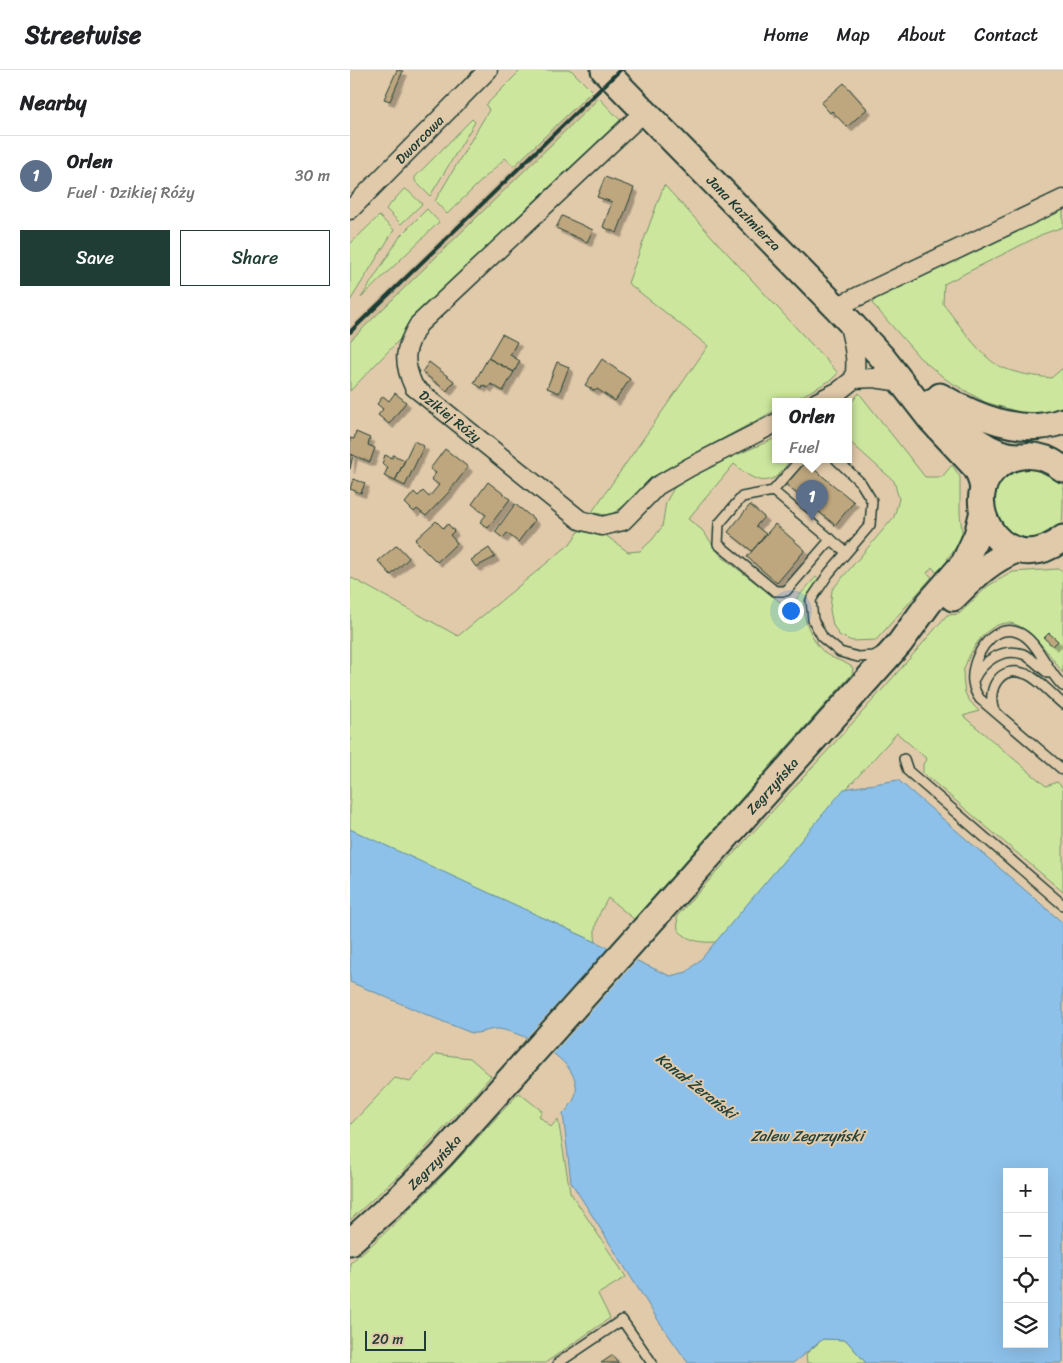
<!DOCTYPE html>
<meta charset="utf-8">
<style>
:root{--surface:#fff;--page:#f2f2f2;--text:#202124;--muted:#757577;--line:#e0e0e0;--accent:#1f3d34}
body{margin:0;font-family:Sriracha,sans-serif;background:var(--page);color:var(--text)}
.controls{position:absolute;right:15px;bottom:15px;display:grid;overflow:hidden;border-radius:0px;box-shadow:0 5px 20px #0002}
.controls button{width:45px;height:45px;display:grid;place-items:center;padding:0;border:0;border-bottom:1px solid var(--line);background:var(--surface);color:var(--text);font:25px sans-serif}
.scale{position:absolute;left:15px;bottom:12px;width:61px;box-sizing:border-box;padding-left:5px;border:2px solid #1f3d34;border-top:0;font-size:14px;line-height:18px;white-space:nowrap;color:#1f3d34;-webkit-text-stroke:4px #e1caaa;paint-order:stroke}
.you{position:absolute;left:440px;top:540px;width:18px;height:18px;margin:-12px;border:4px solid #fff;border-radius:50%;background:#1a73e8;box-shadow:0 0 0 8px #1a73e833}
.badge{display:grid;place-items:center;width:32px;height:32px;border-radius:50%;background:var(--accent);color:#fff;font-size:16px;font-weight:700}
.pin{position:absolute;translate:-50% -41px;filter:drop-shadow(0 1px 2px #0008)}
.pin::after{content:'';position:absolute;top:26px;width:18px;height:15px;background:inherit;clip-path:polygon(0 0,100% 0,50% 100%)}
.popup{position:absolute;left:422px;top:328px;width:80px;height:65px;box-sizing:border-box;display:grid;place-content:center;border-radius:0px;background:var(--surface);filter:drop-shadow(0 1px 4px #0005);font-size:16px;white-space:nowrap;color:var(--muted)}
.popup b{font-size:19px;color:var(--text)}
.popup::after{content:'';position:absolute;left:50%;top:100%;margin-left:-10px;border:10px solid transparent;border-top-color:var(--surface)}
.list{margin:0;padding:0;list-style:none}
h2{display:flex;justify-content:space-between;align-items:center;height:65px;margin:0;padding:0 20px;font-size:21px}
h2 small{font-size:16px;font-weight:400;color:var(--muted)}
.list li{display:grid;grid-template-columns:32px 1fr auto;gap:15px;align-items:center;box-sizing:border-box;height:80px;padding:0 20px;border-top:1px solid var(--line)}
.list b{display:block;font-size:19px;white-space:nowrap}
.list p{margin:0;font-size:16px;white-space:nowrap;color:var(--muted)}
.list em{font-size:16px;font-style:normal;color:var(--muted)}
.actions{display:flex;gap:10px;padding:15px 20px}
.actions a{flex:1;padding:11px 0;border:1px solid var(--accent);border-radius:0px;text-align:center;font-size:18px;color:var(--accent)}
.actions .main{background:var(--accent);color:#fff}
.icon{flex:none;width:28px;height:28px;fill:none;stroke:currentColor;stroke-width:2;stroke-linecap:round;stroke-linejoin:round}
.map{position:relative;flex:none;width:713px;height:1293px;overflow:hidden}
header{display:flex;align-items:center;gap:30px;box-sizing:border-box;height:70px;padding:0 25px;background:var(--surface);border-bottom:1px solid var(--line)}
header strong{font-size:24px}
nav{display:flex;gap:28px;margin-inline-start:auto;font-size:18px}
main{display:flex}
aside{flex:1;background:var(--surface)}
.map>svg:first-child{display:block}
.built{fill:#d2bd9b}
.green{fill:#cce79d;stroke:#769268}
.water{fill:#8dc1ea;stroke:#618ca1;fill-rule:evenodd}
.pier{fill:#e1caaa}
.building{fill:#bea77e;stroke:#1f3d34;filter:url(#shadow)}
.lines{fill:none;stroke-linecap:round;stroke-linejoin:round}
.service-casing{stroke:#1f3d34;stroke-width:12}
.minor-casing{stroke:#1f3d34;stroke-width:21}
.secondary-casing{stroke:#1f3d34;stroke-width:29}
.service{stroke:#e1caaa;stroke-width:9}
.minor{stroke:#e1caaa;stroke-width:18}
.secondary{stroke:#e1caaa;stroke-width:25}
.rail{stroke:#1f3d34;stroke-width:4}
.labels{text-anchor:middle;stroke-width:4;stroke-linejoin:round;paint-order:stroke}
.street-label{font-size:14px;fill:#1f3d34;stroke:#e1caaa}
.water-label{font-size:15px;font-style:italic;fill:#24443d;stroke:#e1caaa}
</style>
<header>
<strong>Streetwise</strong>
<nav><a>Home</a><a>Map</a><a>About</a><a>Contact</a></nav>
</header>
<main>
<aside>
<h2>Nearby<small></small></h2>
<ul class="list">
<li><span class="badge" style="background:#5c6f8a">1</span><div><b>Orlen</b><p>Fuel · Dzikiej Róży</p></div><em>30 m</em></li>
</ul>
<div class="actions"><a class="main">Save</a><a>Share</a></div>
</aside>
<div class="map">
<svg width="713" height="1293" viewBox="0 0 713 1293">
<defs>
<filter id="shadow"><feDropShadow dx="4.5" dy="4.5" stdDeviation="0" flood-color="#0004"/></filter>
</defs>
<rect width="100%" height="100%" fill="#e1caaa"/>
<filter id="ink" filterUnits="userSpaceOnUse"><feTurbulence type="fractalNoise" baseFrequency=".02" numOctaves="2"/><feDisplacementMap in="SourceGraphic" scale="10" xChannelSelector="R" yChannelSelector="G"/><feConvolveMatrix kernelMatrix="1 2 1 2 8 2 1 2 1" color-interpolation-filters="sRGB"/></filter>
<g filter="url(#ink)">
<path class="built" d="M239 24 246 31 0 271V257Z"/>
<path class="green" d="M171 0H221L242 21 164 96 155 88 97 144 85 131 139 40 136 35Z
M249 28 272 52 255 70 51 268 0 321V271Z
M122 49 125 52 80 126 65 111V107Z
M314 115 488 303 481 310 441 332H426V340L311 402 281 431 259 446 242 442 358 276 278 213Z
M54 119 57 120 72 134 51 154 36 139Z
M713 137V157L693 164 594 214 593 234C607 251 632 289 651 297 667 304 684 306 701 308L713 298V342L686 347 635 332 597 310 570 288 522 233 531 224Z
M77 139 89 152 11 228 51 165Z
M29 146 44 160 0 231V174Z
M509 323 575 407H592L602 395 610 407V444L612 461 610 472 597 489 603 495 586 502 582 497 577 503 582 507 526 570 502 571 489 565 483 555 480 540 482 520 544 447 549 429 544 411 498 370V337Z
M426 368V390H440C436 395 430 405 424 408 409 416 395 403 384 394L338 449 352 460 371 486 438 538 466 507 469 509C465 516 456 524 454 532 451 547 464 575 476 584 484 590 495 591 503 598L502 604 284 849 258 828C250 842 242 855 246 872L0 760V507L108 566 220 474 232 457 254 464 278 482 290 481 302 470 312 457 316 432 324 418 340 405Z
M685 395C691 398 700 400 706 405 713 410 713 417 713 425 713 433 713 445 712 452 709 458 703 460 697 463 676 474 658 469 647 447 639 432 646 408 662 400 668 397 678 397 685 395Z
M708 499 713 502V603C702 588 678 552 657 553 635 554 620 581 614 599 612 605 614 616 615 622 617 629 624 636 629 641L613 646 696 716 707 712 713 718V822L573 703V694L577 689 547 663 464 755 366 872C350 873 339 871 328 860L327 846C417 746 510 648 597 545L609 544 638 516 663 502Z
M86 984 120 988 141 1006 63 1092 0 1150V1055L45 1008 60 1012Z
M169 1023 192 1041 189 1046 201 1057 208 1049 220 1122 276 1207 248 1224 260 1248 195 1293H0V1193C62 1143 115 1081 169 1023Z
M473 1269 496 1270 516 1293H457L456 1284Z"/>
<path class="water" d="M548 710 713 853V1293H516L496 1270 473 1269 443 1293H338L308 1250 221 1112 213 1044C217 1040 222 1034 224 1029 239 994 175 963 149 959 139 958 128 966 119 962 79 947 40 928 0 912V759L320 906 337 902 352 888 494 719ZM657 1102H694V1274H657Z"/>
<path class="pier" d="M260 876 288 889 202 985 175 969Z"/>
<path class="building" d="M47 0 53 1 40 31 34 29Z
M494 13 517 39 497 57 482 41 480 43 471 33Z
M255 107 284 118 267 163 253 157 262 132 247 127Z
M212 146 243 160 237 172 206 158Z
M152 264 167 272 160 285 170 291 164 302 138 288Z
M138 288 164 302 153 321 141 314 138 318 133 315 132 318 124 313Z
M252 289 280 309 265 331 247 319 245 321 235 315Z
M79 292 104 311 97 321 72 302Z
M207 292 219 297 209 323 197 318Z
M45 323 56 332 39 354 28 345 33 339 27 334 33 326 39 331Z
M6 362 20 368 18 375 25 378 20 392 0 384V368L4 369Z
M64 371 74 376 55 416 45 411Z
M95 379 118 397 99 422 76 446 67 439 64 442 55 433 64 422 68 426 73 421 79 427 89 415 81 409 86 403 80 399Z
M0 384 3 385 0 399Z
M35 385 42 388 43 385 55 390 45 411 34 406 38 397 32 394Z
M454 391 504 432 485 455 435 414Z
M3 409 15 413 11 423 0 419Z
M138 412 160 429 138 458 130 452 136 445 122 434Z
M165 434 185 450 168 472 157 463 153 468 145 462Z
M400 435 414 447 406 456 416 464 402 481 378 462Z
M86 451 93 458 98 454 104 461 100 465 107 473 87 492 65 470Z
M425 454 455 480 427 513 397 487Z
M47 475 59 488 41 505 28 491Z
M139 478 145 487 126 497 121 490Z
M699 563 708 571 703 576 694 568Z
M263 1285 268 1293H251Z"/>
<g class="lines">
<defs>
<path id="service" d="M450 390 423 421 392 427 369 454 368 474 425 521H436L481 469
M487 390 511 413 522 431 520 455 479 503 461 530 463 550 473 568 490 582 508 587 524 586 531 582
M423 421 496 482
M624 609C632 592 652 577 673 584 682 588 690 597 698 603
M713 616C697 602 687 568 667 562 641 553 620 590 623 612 624 619 626 624 630 629L713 700
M644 641C636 619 650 594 676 604 688 608 703 626 713 634
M554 689 558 701 713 835
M208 1293 272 1250 302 1293"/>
<g id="minor">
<path id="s1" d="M295 41 69 254C54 278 52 291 64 317L230 450 252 456 273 451 307 416 340 397 426 353"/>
<path id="s2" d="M0 140 138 0"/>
<path d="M486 237 713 129"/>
<path d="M498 252C503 272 508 289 504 309"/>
<path d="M467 332 489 321 504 309 524 308 551 312"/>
</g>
<g id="secondary">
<path id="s3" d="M254 0 486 237 532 287 581 350 626 398 630 406 633 418"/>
<path d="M590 326C625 346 672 367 713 351"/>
<path d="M583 331C607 353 634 386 669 386"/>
<path d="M713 399C698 387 682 382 663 388 595 413 649 519 713 468"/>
<path d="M603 528C623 508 640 490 667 480"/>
<path id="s4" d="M0 1172 50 1127 91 1086 550 573 579 533 614 493 627 465 632 445"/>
</g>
</defs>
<use href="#service" class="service-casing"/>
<use href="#minor" class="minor-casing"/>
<use href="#secondary" class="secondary-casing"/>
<use href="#service" class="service"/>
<use href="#minor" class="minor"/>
<use href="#secondary" class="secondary"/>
<path class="rail" d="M0 262 270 0"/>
</g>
</g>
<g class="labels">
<g class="street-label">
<text dy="5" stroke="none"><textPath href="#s2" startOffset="99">Dworcowa</textPath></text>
<text dy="5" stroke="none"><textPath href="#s3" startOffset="200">Jana Kazimierza</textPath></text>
<text dy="5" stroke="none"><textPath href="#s1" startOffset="424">Dzikiej Róży</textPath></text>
<text dy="5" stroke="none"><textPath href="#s4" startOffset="622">Zegrzyńska</textPath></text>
<text dy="5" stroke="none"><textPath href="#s4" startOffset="116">Zegrzyńska</textPath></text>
</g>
<g class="water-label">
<text transform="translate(346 1016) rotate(38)" y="5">Kanał Żerański</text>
<text x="457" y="1071">Zalew Zegrzyński</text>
</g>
</g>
</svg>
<div class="controls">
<button>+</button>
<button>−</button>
<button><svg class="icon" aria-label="locate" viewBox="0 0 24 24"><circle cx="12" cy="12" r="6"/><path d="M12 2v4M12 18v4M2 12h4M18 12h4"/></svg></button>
<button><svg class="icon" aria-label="layers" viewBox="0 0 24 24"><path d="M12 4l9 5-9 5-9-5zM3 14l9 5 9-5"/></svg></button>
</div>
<div class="scale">20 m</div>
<div class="you"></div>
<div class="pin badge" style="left:462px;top:451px;background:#5c6f8a">1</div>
<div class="popup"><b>Orlen</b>Fuel</div>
</div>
</main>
